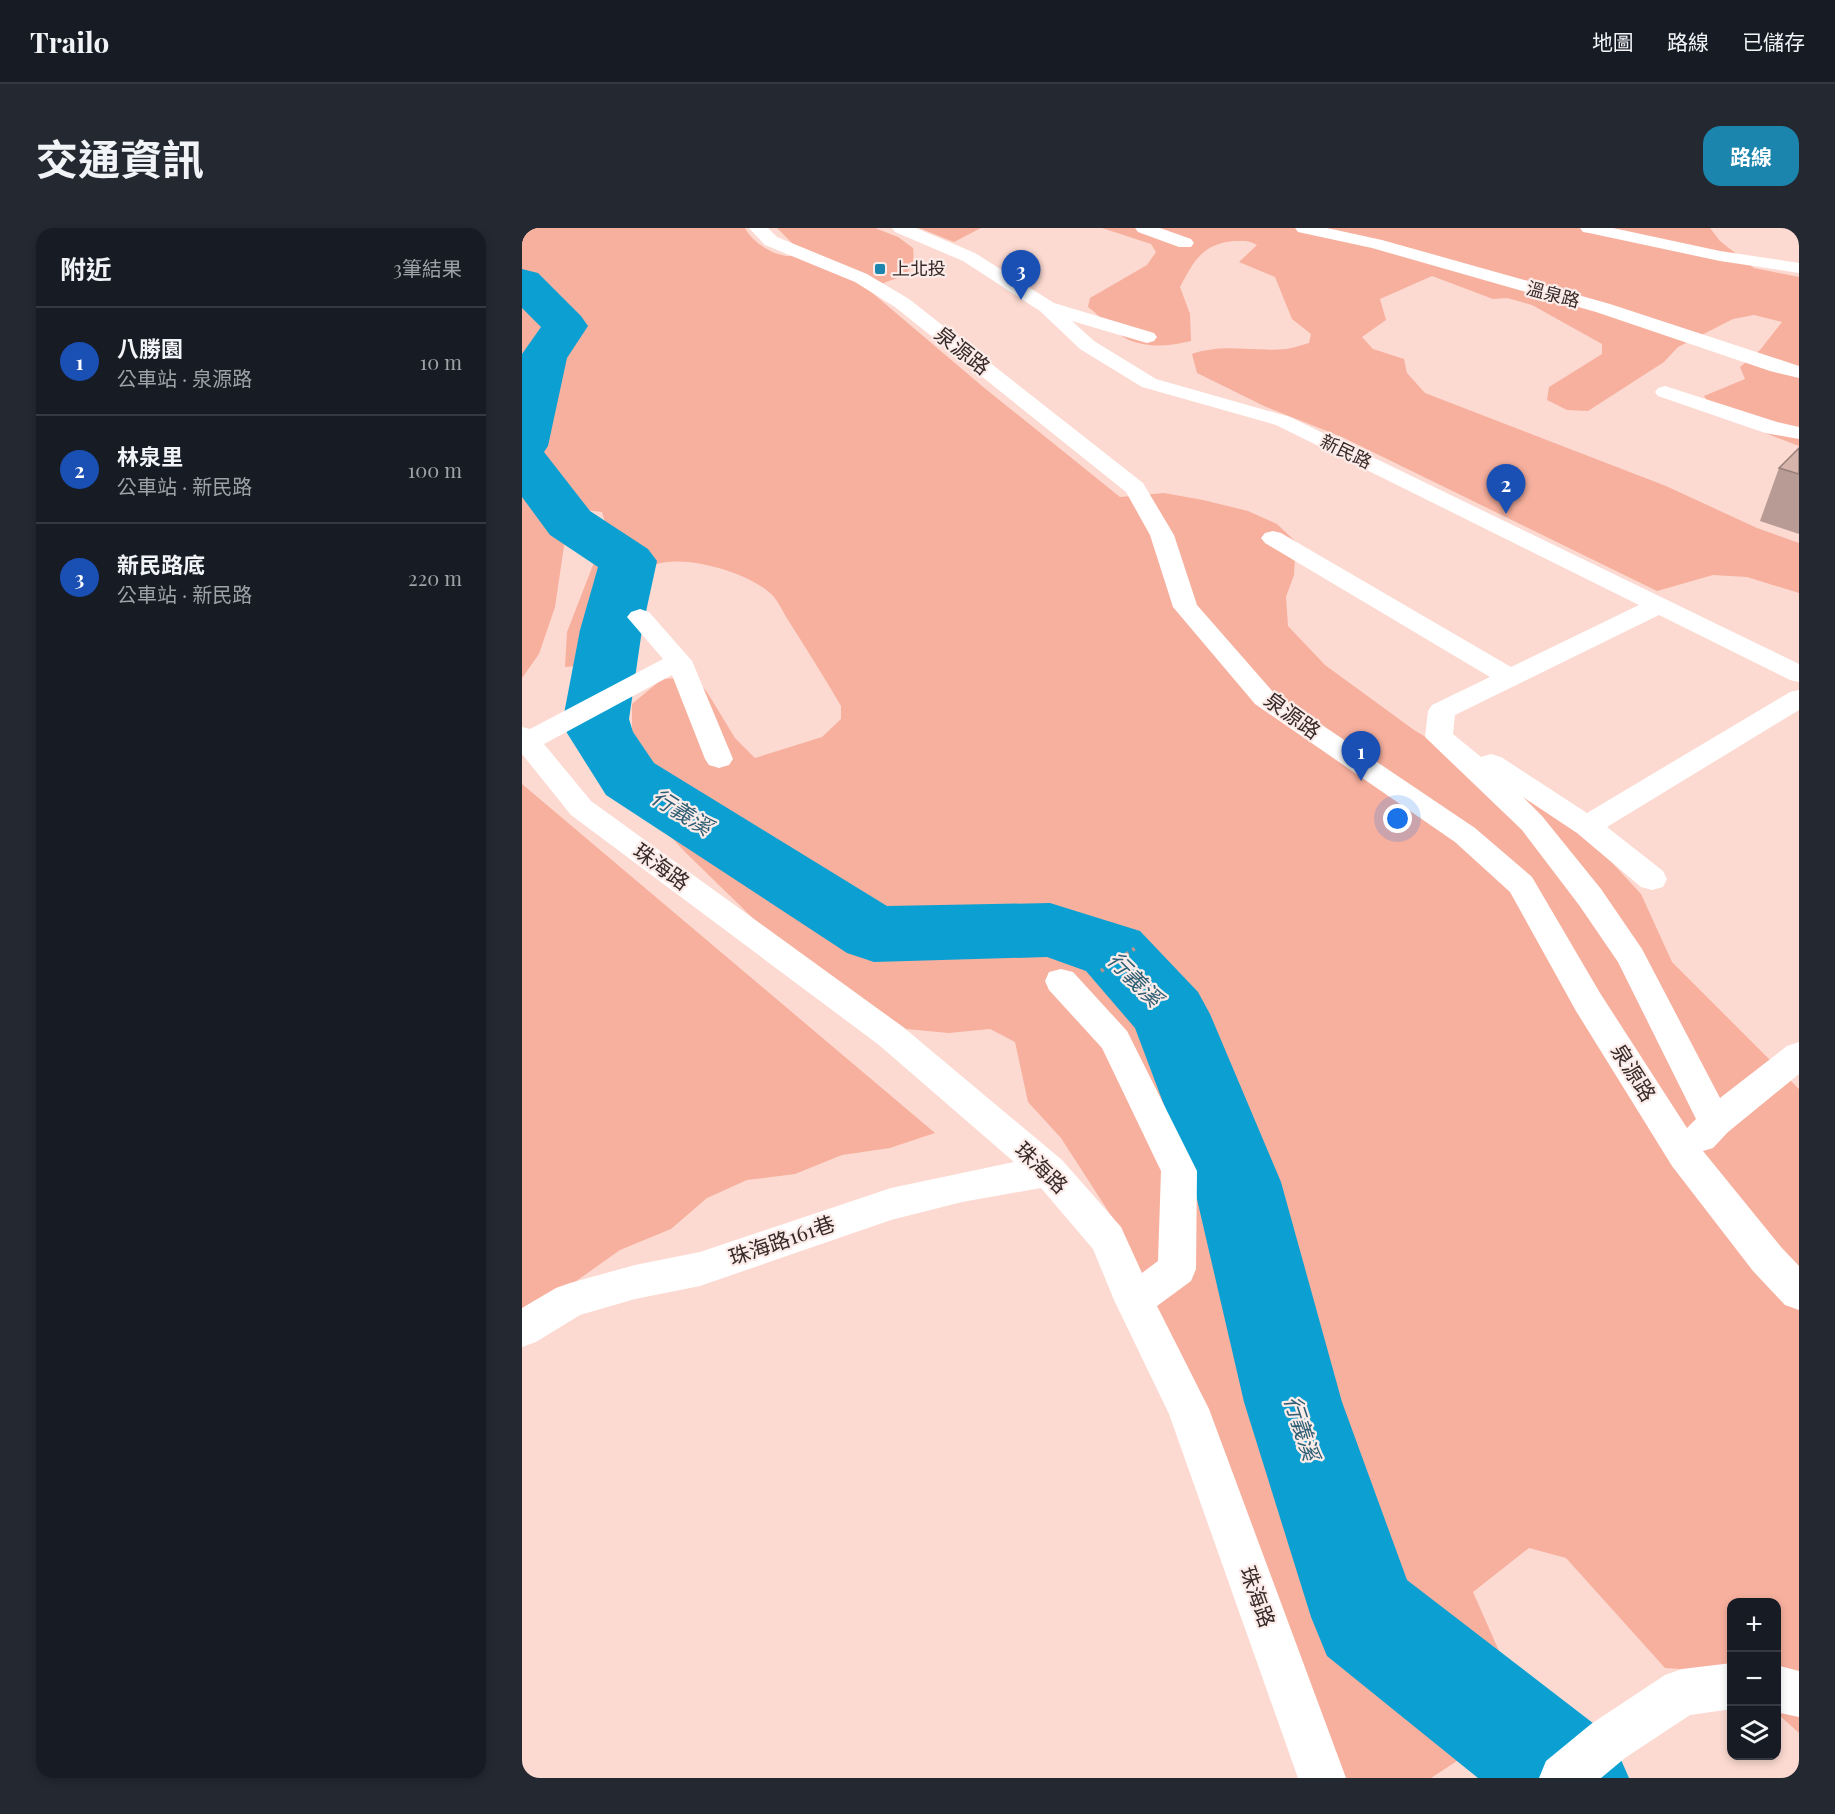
<!DOCTYPE html>
<html lang="zh-TW">
<meta charset="utf-8">
<style>
:root{--surface:#171b24;--page:#242831;--text:#f1f3f6;--muted:#9ea1a6;--line:#363941;--accent:#1b85ad}
body{margin:0;font-family:"Playfair Display","Noto Sans TC",serif;background:var(--page);color:var(--text)}
.controls{position:absolute;right:18px;bottom:18px;display:grid;overflow:hidden;border-radius:12px;box-shadow:0 3px 9px #0003}
.controls button{width:54px;height:54px;display:grid;place-items:center;padding:0;border:0;border-bottom:2px solid var(--line);background:var(--surface);color:var(--text);font:30px sans-serif}
.you{position:absolute;left:876px;top:591px;width:21px;height:21px;margin:-15px;border:4px solid #fff;border-radius:50%;background:#1a73e8;box-shadow:0 0 0 9px #1a73e833}
.badge{display:grid;place-items:center;width:39px;height:39px;border-radius:50%;background:var(--accent);color:#fff;font-size:20px;font-weight:700}
.pin{position:absolute;translate:-50% -50px;filter:drop-shadow(0 2px 3px #0008)}
.pin::after{content:'';position:absolute;top:32px;width:21px;height:18px;background:inherit;clip-path:polygon(0 0,100% 0,50% 100%)}
.list{margin:0;padding:0;list-style:none}
h2{display:flex;justify-content:space-between;align-items:center;height:78px;margin:0;padding:0 24px;font-size:26px}
h2 small{font-size:20px;font-weight:400;color:var(--muted)}
.list li{display:grid;grid-template-columns:39px 1fr auto;gap:18px;align-items:center;box-sizing:border-box;height:108px;padding:0 24px;border-top:2px solid var(--line)}
.list b{display:block;font-size:22px;white-space:nowrap}
.list p{margin:0;font-size:20px;white-space:nowrap;color:var(--muted)}
.list em{font-size:20px;font-style:normal;color:var(--muted)}
.icon{flex:none;width:33px;height:33px;fill:none;stroke:currentColor;stroke-width:2;stroke-linecap:round;stroke-linejoin:round}
.map{position:relative;flex:none;width:1277px;height:1550px;overflow:hidden;border-radius:18px}
header{display:flex;align-items:center;gap:36px;box-sizing:border-box;height:84px;padding:0 30px;background:var(--surface);border-bottom:2px solid var(--line)}
header strong{font-size:28px}
nav{display:flex;gap:33px;margin-inline-start:auto;font-size:21px}
.intro{display:flex;align-items:center;justify-content:space-between;box-sizing:border-box;height:144px;padding:0 36px}
h1{margin:0;font-size:42px}
.button{padding:15px 27px;border-radius:18px;background:var(--accent);color:#fff;font-size:21px;font-weight:700}
main{display:flex;gap:36px;padding:0 36px}
aside{flex:1;background:var(--surface);border-radius:18px;box-shadow:0 3px 9px #0003}
.map>svg:first-child{display:block}
.green{fill:#f7b09e}
.lines{fill:none;stroke-linecap:round;stroke-linejoin:round}
.river{fill:#0ca0d2;fill-rule:evenodd}
.path{stroke:#b0968f;stroke-width:4;stroke-dasharray:3 4.5;stroke-linecap:butt}
.minor{fill:#fff;fill-rule:evenodd}
.wall{fill:#b89b94}
.building{fill:#d6b4ac;stroke:#967e78;stroke-width:1.5}
.poi-dot{fill:#1b85ad;stroke:#fbece9;stroke-width:2}
.labels{text-anchor:middle;stroke-width:4.5;stroke-linejoin:round;paint-order:stroke}
.far-poi-label{font-size:18px;fill:#372a27;stroke:#fbece9;text-anchor:start}
.far-street-label{font-size:18px;fill:#372a27;stroke:#fbece9}
.street-label{font-size:21px;fill:#372a27;stroke:#fbece9}
.water-label{font-size:22px;font-style:italic;fill:#2e5e74;stroke:#fbece9}
</style>
<header>
<strong>Trailo</strong>
<nav><a>地圖</a><a>路線</a><a>已儲存</a></nav>
</header>
<div class="intro"><h1>交通資訊</h1><a class="button">路線</a></div>
<main>
<aside>
<h2>附近<small>3筆結果</small></h2>
<ul class="list">
<li><span class="badge" style="background:#1a4fb4">1</span><div><b>八勝園</b><p>公車站 · 泉源路</p></div><em>10 m</em></li>
<li><span class="badge" style="background:#1a4fb4">2</span><div><b>林泉里</b><p>公車站 · 新民路</p></div><em>100 m</em></li>
<li><span class="badge" style="background:#1a4fb4">3</span><div><b>新民路底</b><p>公車站 · 新民路</p></div><em>220 m</em></li>
</ul>
</aside>
<div class="map">
<svg width="1277" height="1550" viewBox="0 0 1277 1550">
<rect width="100%" height="100%" fill="#fcdad1"/>
<path class="green" d="M0 0H223C231 15 253 29 269 28L273 18 255 0H353L376 9 391 20C396 55 366 47 348 63L460 158 598 269 642 265 681 272 726 283 755 296 774 314 772 347 764 369 766 398 803 437 892 502 1004 569 1071 614 1119 666 1150 734 1277 861V1505L1255 1485 1254 1374H1210L1209 1447 1206 1444 1143 1440 1044 1330 1007 1320 951 1364 996 1466 958 1518 909 1550H823L599 1003 539 910 506 874 493 814 468 801 427 805 384 801 244 703 163 624 138 597 120 533 110 509V476L140 451 172 449 185 464 213 510 233 530 300 509 319 491V478C302 449 284 420 266 392 261 384 256 372 248 365 225 343 140 317 117 347 108 359 100 402 97 418L65 437 43 439 45 404 85 301 80 284 55 281 42 318 33 379 17 426 0 450Z
M397 0H459L432 14Z
M580 0H1188L1198 13 1232 40 1277 49V218L1193 186 1182 168 1223 151 1218 139 1238 122 1260 94 1232 87 1211 91 1156 119 1142 134 1066 183 1045 182 1025 172 1027 159 1080 126V116L1010 77 985 70 971 71 910 48 858 71 864 92 840 109 851 121 882 131 885 145 903 165 1144 258 1235 300 1277 315V365L1225 349 1191 347 1135 363 820 209 742 178 675 145 670 126C703 115 731 124 764 121 771 120 779 117 787 115L789 106 770 91 753 49 717 34 735 17C727 12 722 13 712 13 680 16 672 33 658 59L668 86 669 113C648 118 624 121 603 110 590 102 578 88 566 79L568 70 625 37 634 24 629 16Z
M0 556 413 905 368 920 320 927 273 946 225 952 185 970 149 1001 98 1022 50 1056 0 1081Z"/>
<g class="lines">
<path class="river" d="M0 41 16 45 59 88 66 98 45 130 26 218 22 224 68 283 126 321 135 333 120 402 107 491 111 504 132 535 365 678 528 675 618 703 676 764 688 786 759 954 820 1174 885 1352 1089 1509 1107 1550H956L805 1428 789 1389 722 1174 671 954 613 800 564 743 525 729 352 734 325 725 84 567 45 505 41 491 58 402 76 339 28 307 0 269V126L19 99 0 80Z"/>
<path class="path" d="M579 743 615 719"/>
<path class="minor" d="M227 0H246L255 9 345 46 387 71 621 255 652 307 675 377 751 464 953 600 1010 649 1078 765 1165 900 1174 891 1096 734 1057 677 1000 602 903 509 906 483 910 477 968 449 743 315 739 310 743 305 751 303 759 305 989 439 1117 377 754 197 620 159 558 121 518 83 441 33 373 4 370 0H394L453 25 532 75 632 105 635 109 632 113 625 115 550 93 572 113 634 151 768 189 1277 436V454L1268 452 1137 387 933 487 931 506 959 529 969 526 979 529 1065 585 1268 464 1277 462V482L1085 599 1141 643 1145 651 1141 659 1130 662 1119 659 1055 605 1001 569 1020 588 1079 661 1120 721 1198 870 1265 818 1277 814V846L1206 904 1191 920 1181 923 1259 1019 1277 1038V1082L1263 1077 1231 1043 1150 938 1054 783 988 664 933 614 733 476 651 379 628 307 604 264 373 79 333 54 243 17Z
M613 0H638L669 11 672 15 669 19H657L616 4Z
M773 0H805L860 12 1088 76 1277 138V150L1248 143 1074 84 850 20 776 4Z
M1058 0H1091L1198 23 1277 35V45L1198 33 1067 5 1061 4Z
M1143 158 1255 194 1277 199V211L1243 205 1136 168 1133 164 1136 160Z
M118 381 127 384 170 433 211 531 207 537 197 540 187 537 183 531 150 447 22 516 69 573 381 799 540 932 599 999 620 1045 636 1033 639 943 580 820 527 762 523 753 527 744 539 741 551 744 605 803 675 943 674 1041 669 1053 635 1078 687 1181 824 1550H776L647 1186 592 1072 571 1021 519 960 440 974 369 992 178 1058 113 1071 58 1087 14 1114 0 1119V1080L34 1060 48 1055 113 1037 178 1024 369 960 492 934 357 817 49 587 0 526V499L8 501 141 431 105 389 109 384Z
M1210 1435V1481L1168 1487 1103 1530 1079 1550H1017L1024 1533 1069 1496 1143 1447 1160 1441Z
M1254 1437 1277 1443V1489L1254 1484Z"/>
</g>
<path class="wall" d="M1277 220V306L1238 293 1257 240Z"/>
<path class="building" d="M1277 220V246L1257 240Z"/>
<rect class="poi-dot" x="352" y="35" width="12" height="12" rx="3"/>
<g class="labels">
<g class="far-poi-label">
<text x="370" y="47">上北投</text>
</g>
<g class="far-street-label">
<text transform="translate(1031 67) rotate(15)" y="6">溫泉路</text>
<text transform="translate(824 224) rotate(26)" y="6">新民路</text>
</g>
<g class="street-label">
<text transform="translate(440 123) rotate(38)" y="7">泉源路</text>
<text transform="translate(770 488) rotate(36)" y="7">泉源路</text>
<text transform="translate(139 639) rotate(36)" y="7">珠海路</text>
<text transform="translate(1111 845) rotate(58)" y="7">泉源路</text>
<text transform="translate(519 940) rotate(44)" y="7">珠海路</text>
<text transform="translate(260 1013) rotate(-19)" y="7">珠海路161巷</text>
<text transform="translate(735 1369) rotate(70)" y="7">珠海路</text>
</g>
<g class="water-label">
<text transform="translate(160 584) rotate(32)" y="8">行義溪</text>
<text transform="translate(613 751) rotate(45)" y="8">行義溪</text>
<text transform="translate(780 1200) rotate(72)" y="8">行義溪</text>
</g>
</g>
</svg>
<div class="controls">
<button>+</button>
<button>−</button>
<button><svg class="icon" aria-label="layers" viewBox="0 0 24 24"><path d="M12 4l9 5-9 5-9-5zM3 14l9 5 9-5"/></svg></button>
</div>
<div class="you"></div>
<div class="pin badge" style="left:839px;top:553px;background:#1a4fb4">1</div>
<div class="pin badge" style="left:984px;top:286px;background:#1a4fb4">2</div>
<div class="pin badge" style="left:499px;top:72px;background:#1a4fb4">3</div>
</div>
</main>
